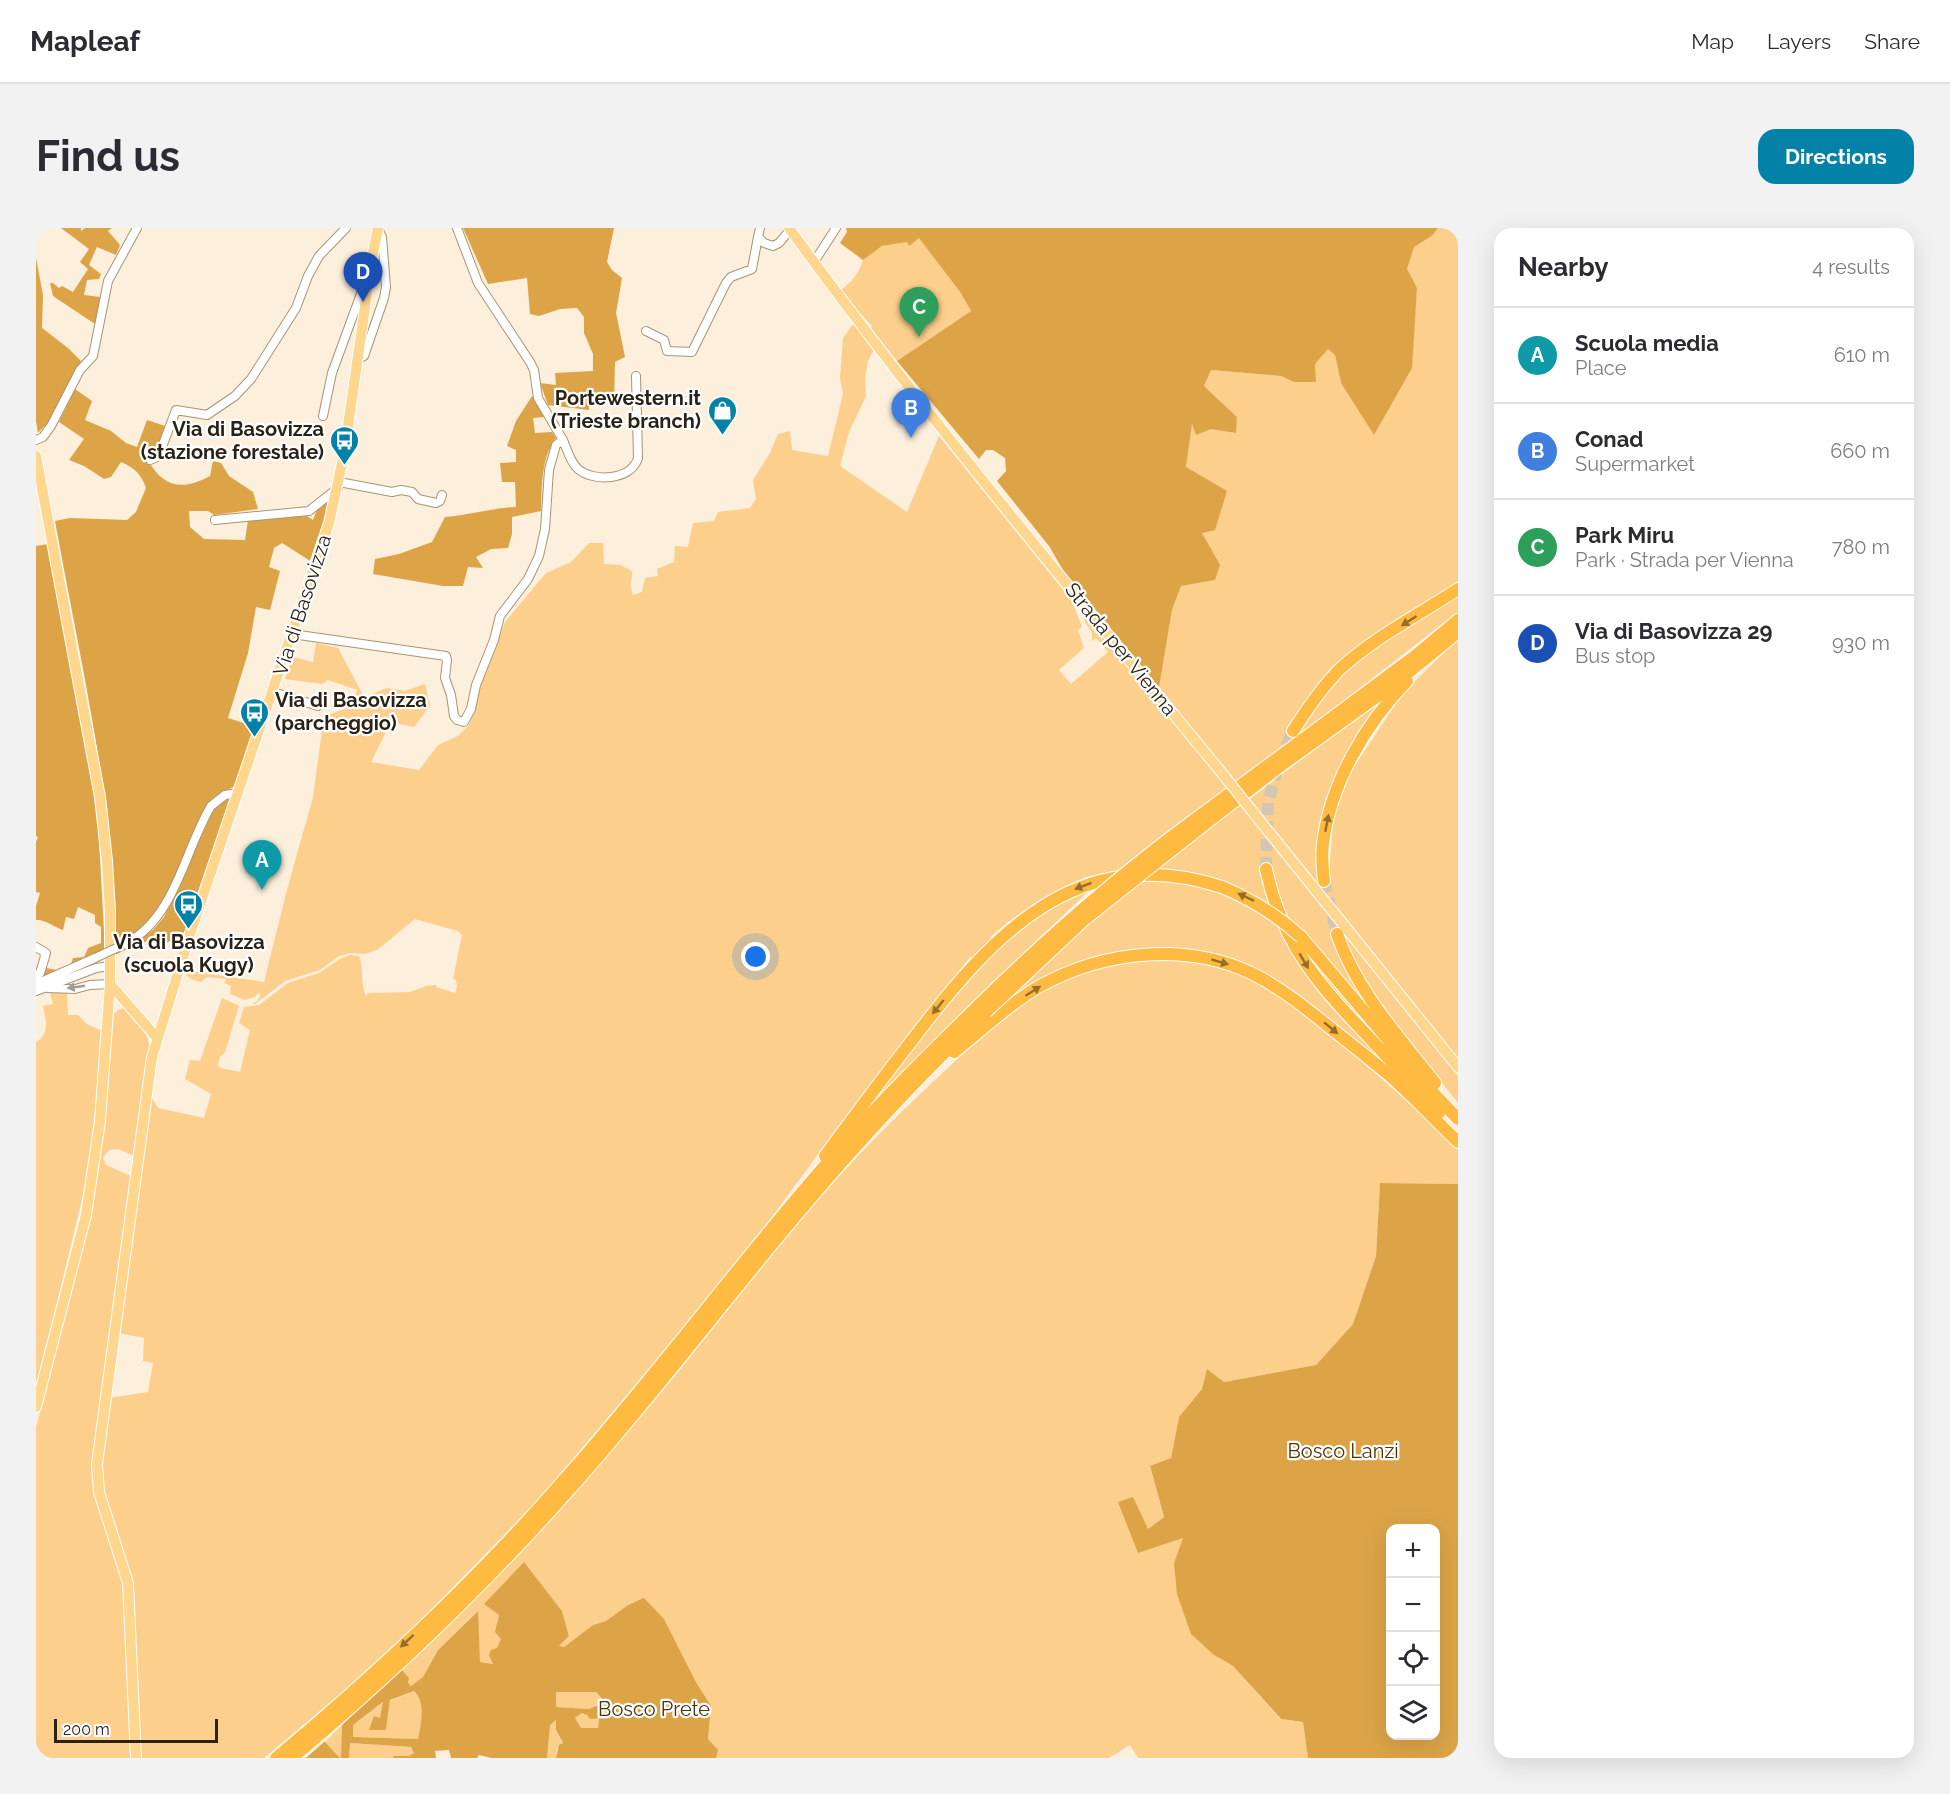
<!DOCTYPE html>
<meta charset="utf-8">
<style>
:root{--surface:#fff;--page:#f2f2f3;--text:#2b2b33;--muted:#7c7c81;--line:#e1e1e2;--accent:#0381a6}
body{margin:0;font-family:Raleway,sans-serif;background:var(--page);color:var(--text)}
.controls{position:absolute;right:18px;bottom:18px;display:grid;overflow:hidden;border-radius:12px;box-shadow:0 6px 24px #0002}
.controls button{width:54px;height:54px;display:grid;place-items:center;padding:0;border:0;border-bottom:2px solid var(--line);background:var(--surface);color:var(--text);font:30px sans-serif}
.scale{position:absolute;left:18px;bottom:15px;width:164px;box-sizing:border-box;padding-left:6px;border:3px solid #2b2216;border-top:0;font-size:16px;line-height:21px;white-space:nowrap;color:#2b2216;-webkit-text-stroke:4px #fff;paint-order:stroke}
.you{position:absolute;left:720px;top:729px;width:21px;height:21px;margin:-15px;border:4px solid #fff;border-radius:50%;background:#1a73e8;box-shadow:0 0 0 9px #1a73e833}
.badge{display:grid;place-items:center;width:39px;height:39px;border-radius:50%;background:var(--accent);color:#fff;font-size:20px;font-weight:700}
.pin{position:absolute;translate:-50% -50px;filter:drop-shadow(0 2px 3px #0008)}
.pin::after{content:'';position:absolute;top:32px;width:21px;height:18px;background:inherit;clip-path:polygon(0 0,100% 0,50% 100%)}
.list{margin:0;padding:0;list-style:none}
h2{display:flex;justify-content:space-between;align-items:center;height:78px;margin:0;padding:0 24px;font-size:26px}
h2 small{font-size:20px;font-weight:400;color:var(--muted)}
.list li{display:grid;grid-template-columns:39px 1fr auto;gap:18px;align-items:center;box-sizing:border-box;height:96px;padding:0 24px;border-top:2px solid var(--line)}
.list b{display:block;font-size:22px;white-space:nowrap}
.list p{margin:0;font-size:20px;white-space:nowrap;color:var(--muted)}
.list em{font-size:20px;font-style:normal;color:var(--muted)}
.icon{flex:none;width:33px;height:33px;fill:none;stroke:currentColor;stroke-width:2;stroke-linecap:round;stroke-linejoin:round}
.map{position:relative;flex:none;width:1422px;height:1530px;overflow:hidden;border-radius:18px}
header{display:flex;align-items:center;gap:36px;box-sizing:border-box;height:84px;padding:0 30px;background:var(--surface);border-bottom:2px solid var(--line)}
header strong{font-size:28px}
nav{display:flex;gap:33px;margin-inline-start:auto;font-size:21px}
.intro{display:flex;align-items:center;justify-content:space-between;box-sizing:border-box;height:144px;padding:0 36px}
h1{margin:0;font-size:42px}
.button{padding:15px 27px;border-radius:18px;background:var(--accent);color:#fff;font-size:21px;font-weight:700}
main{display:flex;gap:36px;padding:0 36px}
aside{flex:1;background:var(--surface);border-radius:18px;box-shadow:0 6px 24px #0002}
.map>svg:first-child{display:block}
.green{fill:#fccf8c}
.forest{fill:#dca447;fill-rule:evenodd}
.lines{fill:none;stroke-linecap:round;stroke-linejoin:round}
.highway-tunnel{stroke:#d2c6b4;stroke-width:12;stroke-dasharray:12 6;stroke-linecap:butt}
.minor-casing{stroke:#a99475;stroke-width:10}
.major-casing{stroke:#fff;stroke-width:12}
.highway-casing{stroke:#fff;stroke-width:14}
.minor{stroke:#fff;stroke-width:8}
.major{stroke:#ffd68d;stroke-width:10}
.highway{stroke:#ffba41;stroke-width:12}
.minor-bridge-casing{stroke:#a99475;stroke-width:10;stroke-linecap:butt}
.major-bridge-casing{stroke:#fff;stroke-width:12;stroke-linecap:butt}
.highway-bridge-casing{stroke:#fff;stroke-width:14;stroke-linecap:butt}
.minor-bridge{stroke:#fff;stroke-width:8}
.major-bridge{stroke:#ffd68d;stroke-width:10}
.highway-bridge{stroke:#ffba41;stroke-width:12}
.oneway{fill:#956e2c}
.oneway2{fill:#a09c96}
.labels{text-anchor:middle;stroke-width:4.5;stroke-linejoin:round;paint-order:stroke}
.poi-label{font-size:20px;font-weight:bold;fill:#2b2216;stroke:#fff;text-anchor:end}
.street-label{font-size:20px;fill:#2b2216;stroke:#fff}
.park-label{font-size:20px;fill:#4b340c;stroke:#fff}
</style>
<header>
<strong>Mapleaf</strong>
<nav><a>Map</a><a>Layers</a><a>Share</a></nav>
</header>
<div class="intro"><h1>Find us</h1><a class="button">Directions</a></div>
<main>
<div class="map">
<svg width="1422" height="1530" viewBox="0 0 1422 1530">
<rect width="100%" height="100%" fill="#fcefdb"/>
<path class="green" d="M896 0 935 83 861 133 835 101 836 98 825 86H823L805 62C816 54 823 45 827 32L846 18 871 14 873 17Z
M1402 0H1422V356L1331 415 1283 469 1314 438 1332 425 1422 367V832L1214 571 1346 470C1317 514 1287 560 1282 612 1280 626 1283 641 1284 654L1294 653V633L1298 586 1316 542 1367 465 1421 412 1407 395 1201 556 1123 460 1136 382 1145 358 1179 352 1150 240 1156 194 1175 200 1199 205 1201 189 1168 158 1175 142 1245 148 1258 154 1280 153 1279 136 1292 121 1299 127 1305 155 1339 206 1379 85 1381 60 1370 42 1377 19 1397 7Z
M818 95 838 121 832 133 829 150 830 168 813 204 804 238 871 284 903 208 1036 373 1046 399 1042 402 1048 420 1023 442 1035 456 1072 424 1060 410 1056 413V405L1049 394 1042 376 1193 562 1085 642 1053 648 1038 654 1005 671 972 694 954 709 959 715 1010 680 1060 656 938 772 838 876 835 873 943 737 934 729 807 892 703 1034 504 1270 382 1395 303 1467 228 1530H103L94 1347C85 1312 67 1279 65 1244 64 1221 70 1193 73 1170L112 1164 117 1135 107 1133 108 1110 82 1105 115 868 122 880 168 890 175 866 149 851 154 832 164 833 186 770 203 778 189 824 184 829 182 837 184 840 204 844 214 802 203 795 208 779 223 777 252 755 283 745 304 731 314 727 323 728C328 741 324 755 330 768L332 765 374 764 390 758 400 757V759L419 765 421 758 420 752 417 751 426 707 422 703 379 691 341 722 329 726 315 725 303 728 284 742 249 753 219 776H216L221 773 225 767 222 765 219 769 209 772 194 766 195 758 188 755 190 751 171 749 165 754C157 752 152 751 147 742L228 754 251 662 277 569 286 503 292 487C309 480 316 481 321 462L292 452 286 456 249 451 257 429 277 434 280 415 302 420 328 469 351 460 369 463 389 456 394 478 378 499 355 494 335 534 383 542 402 517 422 508 433 497 440 479 445 454 453 438 469 394 510 345 535 334 553 315H567L568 336 584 337 596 343C597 353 592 353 597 367L606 364 609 350 622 348 621 341 638 334 639 318 652 319 657 295 678 293 682 284 714 280 720 271 717 252 734 225 742 206 754 203 756 222 792 228 807 166 804 150 807 110Z
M1205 576 1422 848V875L1361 797 1297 707 1398 872 1422 898V900L1292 758 1261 713 1230 641 1224 642C1234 681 1249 719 1273 752 1300 789 1336 820 1368 853L1260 765 1233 749 1283 796 1422 918V956L1344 955 1340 1028 1317 1096 1280 1137 1188 1154 1171 1141 1166 1161 1143 1189 1135 1230 1114 1239 1128 1289 1112 1301 1102 1325 1148 1309 1178 1427 1197 1438 1244 1491 1267 1494 1272 1530H1102L1094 1517 1073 1530H680L681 1522 672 1511 675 1478 660 1454 628 1391 608 1371 592 1377 570 1393 557 1397 528 1419 523 1418 533 1408 526 1383 488 1334 449 1376 463 1387 461 1393 465 1411 458 1436 444 1434 441 1383 402 1422 387 1449 375 1458 371 1455 365 1441C452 1357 536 1271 614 1178 679 1101 739 1018 807 944 853 894 903 848 953 802L948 794 1033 711 1109 647 1187 655 1156 644 1118 641Z
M14 765H31L32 787H42L52 797 67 803 59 889 49 959 0 1161V814C14 806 10 792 7 778L17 776Z
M88 780 110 805 114 821 98 928 82 921 73 922 67 930 70 937 95 948 58 1219 88 1355 96 1530H0V1200L51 1005 68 901 78 786 82 782Z
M546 1446 549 1450 542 1456 524 1461 519 1459 523 1448Z
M378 1463C390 1474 385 1496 382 1511L317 1509V1497L348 1474 344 1490 334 1502H350L354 1473Z
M520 1464H560L569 1474 552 1481 520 1479Z
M546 1485 563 1489 562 1500H545L539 1490Z
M521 1491 520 1502 527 1516 521 1520 520 1530H511L514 1497Z
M306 1497 305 1530H304L289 1514Z
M313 1515 375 1519 378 1525 373 1528H358L357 1530H313Z"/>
<path class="forest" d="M25 0H45V3L49 0H76L72 3 84 17 80 27 61 19 53 37 65 46 63 51 51 52 48 67 64 69 59 96 17 68 14 55H17L23 60 26 58 37 64 52 41 44 34 53 21Z
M427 0H578L571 34 576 42 586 50 580 85 589 129 579 134 578 176H553V182L512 177 504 155 520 157 519 145 557 143V126L548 105V89L541 80 524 81 503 88 494 86 491 50 452 56Z
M810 0H1402L1397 7 1378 19 1371 41 1381 60 1376 140 1338 207 1305 155 1299 127 1292 121 1279 136 1280 154H1258L1245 148 1175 142 1168 158 1201 189 1200 205 1175 201 1160 207 1156 196 1150 239 1191 263 1179 302 1166 305 1184 337 1179 352 1145 358 1136 382 1123 460 1027 342 1013 318 961 253 970 243 969 230 957 222H950L943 231 861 133 935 83 925 65 883 10 873 18 871 14 846 18 827 32 804 15 811 4Z
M0 30 7 67 6 100 32 120 45 133 13 193 2 205 0 193Z
M39 161 56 173 49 192 75 203 90 215 101 219 111 192 129 198 121 223 111 230C126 260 147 263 174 248L177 233 185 235 193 248 217 264 222 281 178 287 172 283H153L154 299 168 311 209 312 212 292 266 285 277 292 281 282 296 268 276 334 246 315 238 320 233 339 244 343 234 382 220 379 212 425 192 490 220 499 200 557C194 562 187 562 181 567 174 572 169 580 165 587 152 616 135 667 116 690 108 699 99 705 89 711L93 718 117 702 128 689 178 581 186 573 194 570 196 572 153 699 145 707 130 715C114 707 94 720 79 727 80 580 45 437 19 293L34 290 91 292 100 284 110 260C105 246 99 240 85 234L75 249 68 251 48 238 33 232 48 211 23 194Z
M496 168 508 189 497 190 499 205 516 204 520 210C505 230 506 258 505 283L476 289V306L472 320 455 321 440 329 447 340 432 339 427 358H407L337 346 339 331 363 326 396 314 409 289C433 287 456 280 480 279L479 254H466L464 235 480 234V222L471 218 480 193Z
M12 316 54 541 62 595 69 721 0 753 7 748 10 740 21 742 35 736 37 730 48 729 52 720 65 715V699L59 695V687L42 679 38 691 30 689 27 702C18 699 9 691 0 692V678L4 665 0 664V614L2 609 0 608V318Z
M1344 955 1422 956V1530H1272L1267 1494 1245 1491 1197 1438 1178 1427 1155 1406 1141 1366 1138 1335 1147 1310 1102 1325 1082 1274 1097 1269 1112 1301 1128 1289 1114 1238 1135 1230 1143 1189 1166 1161 1171 1141 1188 1154 1280 1137 1317 1096 1340 1028ZM1354 1300H1400V1508H1354Z
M488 1334 526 1383 533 1408 523 1418 528 1419 557 1397 570 1393 592 1377 608 1370 628 1391 660 1454 675 1478 672 1511 682 1522 680 1530H520L523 1517 527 1515 520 1502V1492L514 1497 511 1530H456L443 1527 441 1530H415L413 1522 399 1523 400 1530H357L358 1528H373L378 1525 375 1519 314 1515 313 1530H305L306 1497 309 1494 365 1441 373 1450 372 1455 375 1458 387 1449 402 1422 442 1383 444 1434 457 1436 453 1427 455 1422 461 1420 465 1411 459 1404 463 1387 448 1376ZM378 1463C390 1474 385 1496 382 1511L317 1509V1497L347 1474 344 1490 338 1488 333 1502H350L354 1472ZM520 1464H560L569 1474 553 1481 520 1479ZM546 1485 551 1487 554 1491 563 1490 562 1500H545L539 1490Z
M289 1514 304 1530H270L288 1514Z"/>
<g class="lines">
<path class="highway-tunnel" d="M1230 641 1232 575 1242 537 1257 503
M1288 653 1301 706"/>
<defs>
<path id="minor" d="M724 0 722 9 728 15 737 18 743 15 754 2
M778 34 800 0
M610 103 628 112 631 123 656 124 690 55 695 49 716 41 722 9
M322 131 328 128 348 70 350 59 346 9 342 1
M287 188 296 145 326 63 328 60H332
M0 212 7 209 15 198 44 142 57 128 72 53 101 0
M527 212C531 221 534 234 542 241 557 254 595 253 602 230L600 148
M114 232 121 229 124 224 140 182 171 187 199 168 215 151 260 80 272 48 283 28 310 0
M303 254 356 264 365 262 376 264 382 271 400 275 404 273 406 267
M179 292 273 283 302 260
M256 406 410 428 411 432 409 450 415 467 418 488 421 492 428 494 435 481 440 457 458 412 464 388 492 351 503 328 509 301 513 242 520 217 527 212 502 170 498 142 494 134 442 55 421 0
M237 464 282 478
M91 715C140 688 148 623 175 578L189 567 202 565
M0 719 10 725 4 745 0 749
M0 756 59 730
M12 760 39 761 54 757 74 756
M0 763 60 740 74 738"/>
<path id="major" d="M753 0C889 187 1038 365 1185 544
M0 228 64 569 71 633 74 683V756L64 893 50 987 0 1179
M1216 583 1422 839
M74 756 121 810
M100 1530 92 1355 63 1264 61 1236 116 829 154 706 293 295 308 226 336 30 342 0"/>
<path id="highway" d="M1257 503C1271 481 1285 460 1304 441 1337 410 1384 386 1422 361
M1158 592 1379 428 1422 392
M1165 599 1247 536 1357 457 1422 404
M1230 641C1247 722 1289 763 1344 821 1364 842 1384 864 1403 885
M1288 653C1287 641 1285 628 1287 616 1294 556 1329 496 1371 453
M1301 706C1320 762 1363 809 1399 855
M1265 709 1399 867 1422 891
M918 824C946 802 973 776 1004 758 1067 723 1149 714 1215 745 1244 759 1271 781 1297 802 1316 817 1335 832 1353 847 1377 868 1399 892 1422 914
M789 928C817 890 845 852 874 815 955 708 1040 612 1186 659
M240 1530C342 1445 440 1353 527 1253 633 1134 726 1004 834 887 869 849 906 813 943 777
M256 1530C354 1448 447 1359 532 1263 611 1175 682 1080 758 990 818 918 882 849 950 784"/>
</defs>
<use href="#minor" class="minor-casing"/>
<use href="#major" class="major-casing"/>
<use href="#highway" class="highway-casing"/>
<use href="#minor" class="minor"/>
<use href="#major" class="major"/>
<use href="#highway" class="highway"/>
<defs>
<path id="minor-bridge" d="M59 730 91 715"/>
<path id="major-bridge" d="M1185 544 1216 583"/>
<path id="highway-bridge" d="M1186 659C1217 672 1241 687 1265 709
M943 777C1011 710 1082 648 1158 592
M950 784 1049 691 1165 599"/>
</defs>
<use href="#minor-bridge" class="minor-bridge-casing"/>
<use href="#major-bridge" class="major-bridge-casing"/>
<use href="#highway-bridge" class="highway-bridge-casing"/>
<use href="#minor-bridge" class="minor-bridge"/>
<use href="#major-bridge" class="major-bridge"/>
<use href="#highway-bridge" class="highway-bridge"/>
</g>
<defs><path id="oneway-solid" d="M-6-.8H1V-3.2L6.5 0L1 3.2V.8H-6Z" transform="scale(1.5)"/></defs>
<g class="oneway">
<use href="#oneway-solid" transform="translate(1373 393) rotate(147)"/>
<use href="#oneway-solid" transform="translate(1291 595) rotate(-79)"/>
<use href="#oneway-solid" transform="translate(1047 658) rotate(159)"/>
<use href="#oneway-solid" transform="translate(1210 669) rotate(-155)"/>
<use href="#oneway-solid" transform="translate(1268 733) rotate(59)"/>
<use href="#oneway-solid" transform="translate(1184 734) rotate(17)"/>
<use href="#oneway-solid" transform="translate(997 763) rotate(-32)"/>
<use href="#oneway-solid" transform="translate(902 779) rotate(129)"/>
<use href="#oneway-solid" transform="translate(1295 800) rotate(39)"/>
<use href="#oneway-solid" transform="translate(371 1413) rotate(137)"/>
</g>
<use class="oneway2" href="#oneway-solid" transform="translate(40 759) rotate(172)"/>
<defs>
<symbol id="shop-pin" viewBox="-11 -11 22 30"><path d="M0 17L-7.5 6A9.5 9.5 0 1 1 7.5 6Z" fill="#0381a6" stroke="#fff"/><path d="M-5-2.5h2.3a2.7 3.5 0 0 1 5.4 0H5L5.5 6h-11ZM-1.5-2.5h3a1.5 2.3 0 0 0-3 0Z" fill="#fff"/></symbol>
<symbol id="bus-pin" viewBox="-11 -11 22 30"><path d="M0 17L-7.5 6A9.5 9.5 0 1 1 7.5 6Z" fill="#0381a6" stroke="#fff"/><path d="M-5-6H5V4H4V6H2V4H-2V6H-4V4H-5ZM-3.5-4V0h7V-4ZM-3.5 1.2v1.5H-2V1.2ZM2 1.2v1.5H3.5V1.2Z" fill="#fff"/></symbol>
</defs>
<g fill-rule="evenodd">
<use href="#shop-pin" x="670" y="166" width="33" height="45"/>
<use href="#bus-pin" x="292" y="196" width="33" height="45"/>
<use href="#bus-pin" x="202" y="468" width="33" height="45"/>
<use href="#bus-pin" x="136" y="660" width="33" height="45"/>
</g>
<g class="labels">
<g class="poi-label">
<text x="665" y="177">Portewestern.it<tspan x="665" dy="23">(Trieste branch)</tspan></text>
<text x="288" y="208">Via di Basovizza<tspan x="288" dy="23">(stazione forestale)</tspan></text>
<text x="239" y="479" text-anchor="start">Via di Basovizza<tspan x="239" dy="23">(parcheggio)</tspan></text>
<text x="153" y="721" text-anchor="middle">Via di Basovizza<tspan x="153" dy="23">(scuola Kugy)</tspan></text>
</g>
<g class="street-label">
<text transform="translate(266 377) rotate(-72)" y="7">Via di Basovizza</text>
<text transform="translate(1085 421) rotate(51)" y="7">Strada per Vienna</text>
</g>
<g class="park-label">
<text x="1307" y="1230">Bosco Lanzi</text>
<text x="618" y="1488">Bosco Prete</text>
</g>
</g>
</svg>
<div class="controls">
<button>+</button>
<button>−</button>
<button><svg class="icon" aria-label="locate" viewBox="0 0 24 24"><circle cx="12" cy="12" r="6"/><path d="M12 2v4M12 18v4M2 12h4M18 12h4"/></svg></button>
<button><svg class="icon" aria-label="layers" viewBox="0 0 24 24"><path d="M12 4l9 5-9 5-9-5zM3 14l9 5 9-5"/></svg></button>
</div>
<div class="scale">200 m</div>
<div class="you"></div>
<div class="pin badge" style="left:226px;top:662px;background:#0f9aa8">A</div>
<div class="pin badge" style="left:875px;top:210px;background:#3f7fe0">B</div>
<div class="pin badge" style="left:883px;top:109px;background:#2e9e5b">C</div>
<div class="pin badge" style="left:327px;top:74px;background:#1a4fb4">D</div>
</div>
<aside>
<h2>Nearby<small>4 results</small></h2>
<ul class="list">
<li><span class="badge" style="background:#0f9aa8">A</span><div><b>Scuola media</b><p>Place</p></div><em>610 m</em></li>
<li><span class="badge" style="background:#3f7fe0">B</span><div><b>Conad</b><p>Supermarket</p></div><em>660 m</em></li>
<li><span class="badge" style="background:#2e9e5b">C</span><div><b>Park Miru</b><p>Park · Strada per Vienna</p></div><em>780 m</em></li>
<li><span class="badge" style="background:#1a4fb4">D</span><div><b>Via di Basovizza 29</b><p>Bus stop</p></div><em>930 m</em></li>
</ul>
</aside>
</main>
